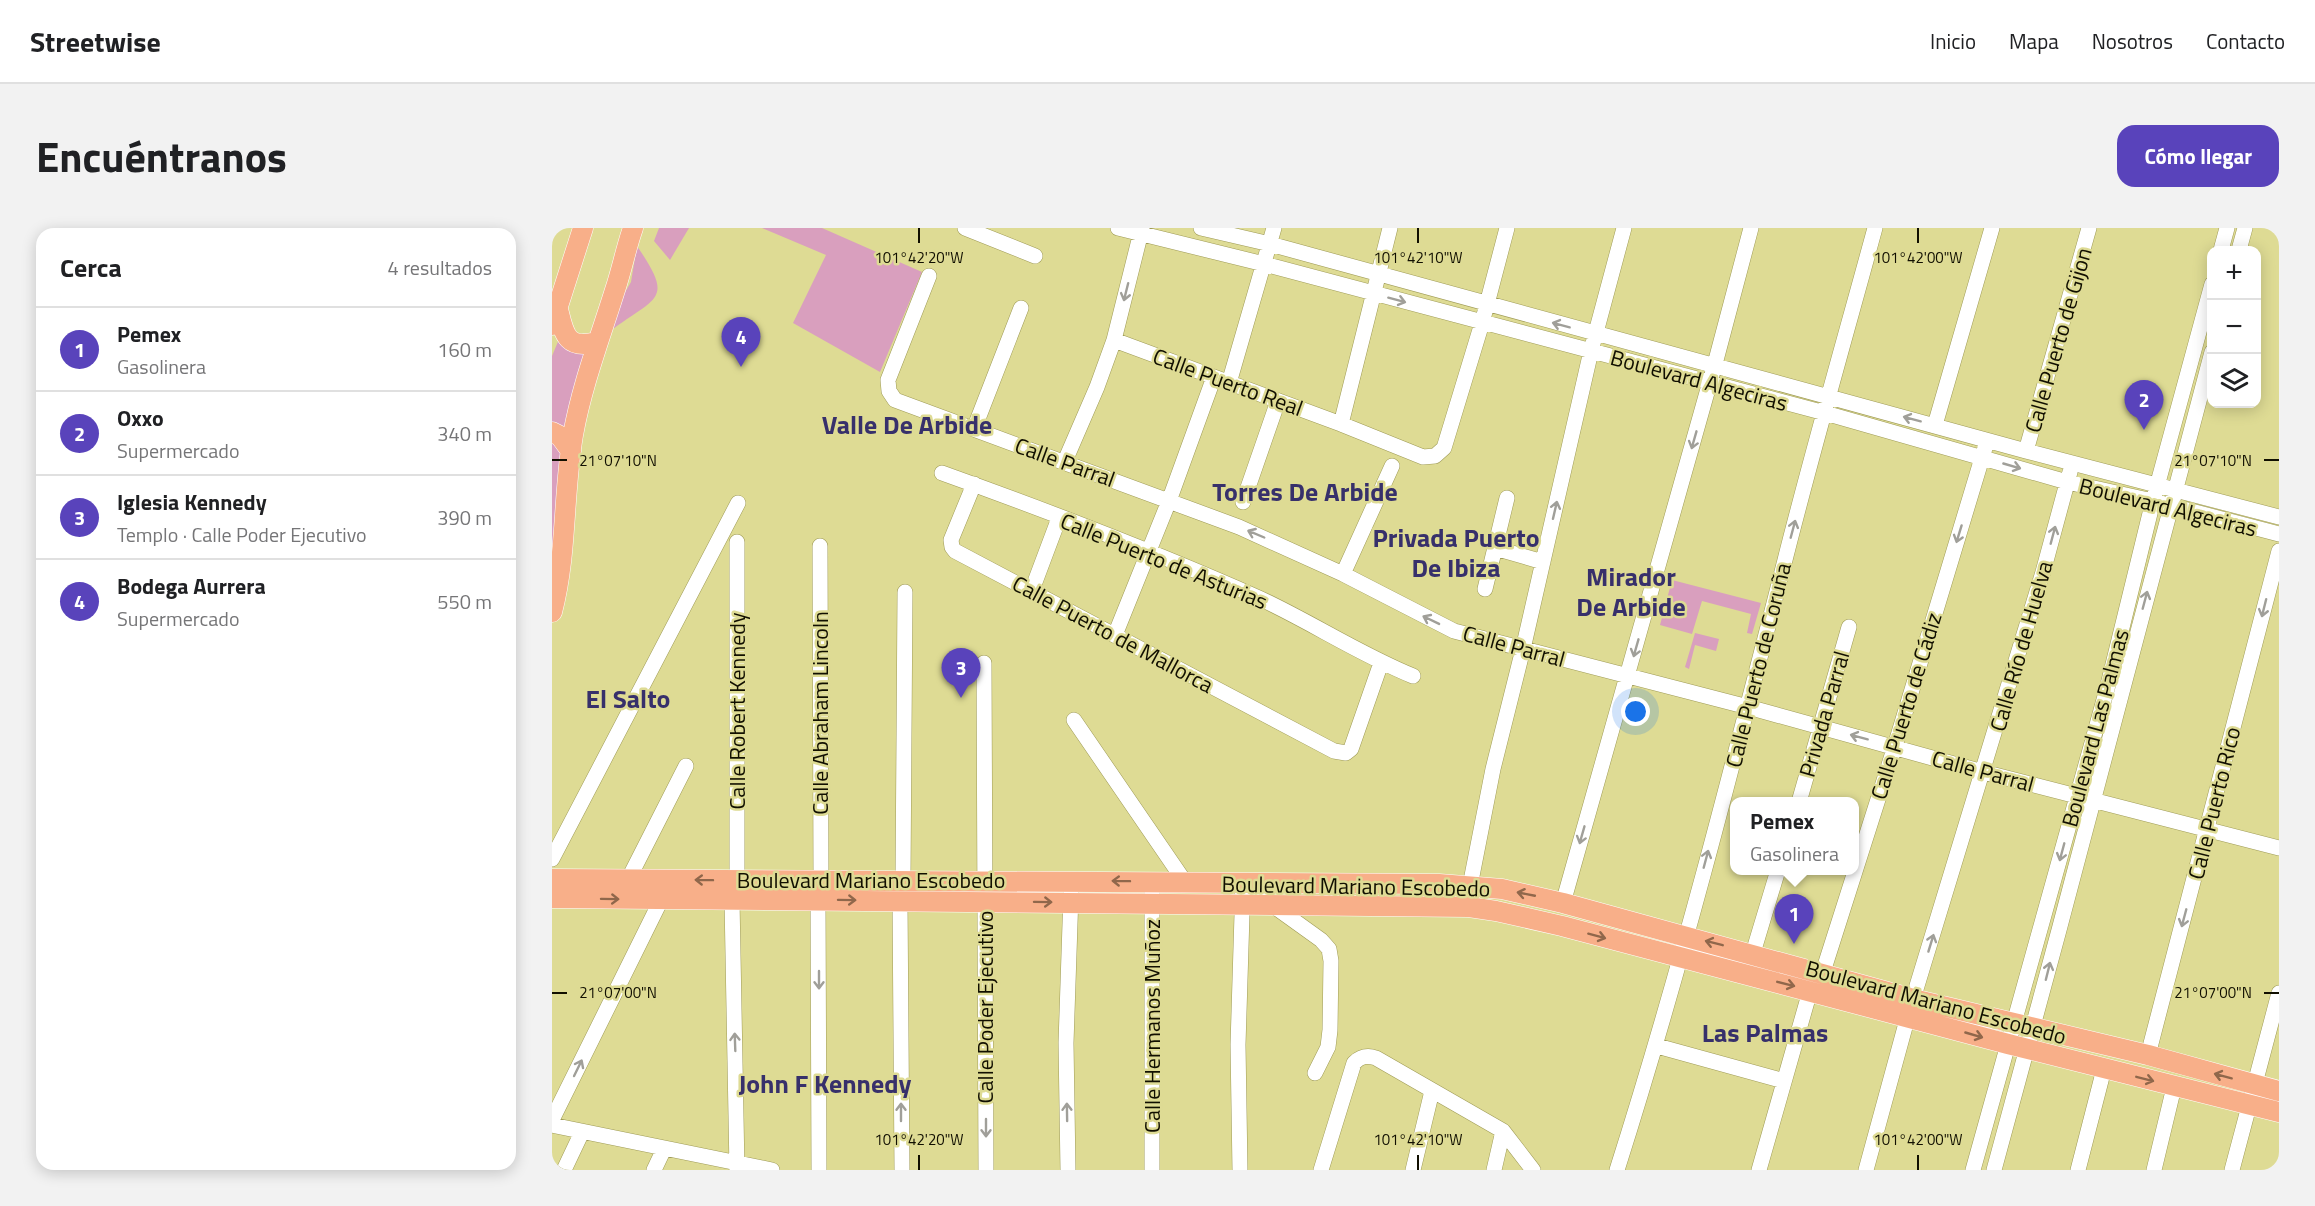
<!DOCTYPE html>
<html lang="es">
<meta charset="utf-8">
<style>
:root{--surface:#fff;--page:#f2f2f2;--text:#202124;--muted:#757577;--line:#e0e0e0;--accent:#5943bb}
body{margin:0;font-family:"Titillium Web",sans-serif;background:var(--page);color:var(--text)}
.controls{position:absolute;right:18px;top:18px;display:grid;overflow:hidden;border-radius:12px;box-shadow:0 3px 15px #0003}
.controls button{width:54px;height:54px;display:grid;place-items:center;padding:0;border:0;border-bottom:2px solid var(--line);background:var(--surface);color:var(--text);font:30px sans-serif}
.you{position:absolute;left:1084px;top:484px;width:21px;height:21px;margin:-15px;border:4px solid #fff;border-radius:50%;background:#1a73e8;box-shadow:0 0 0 9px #1a73e833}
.badge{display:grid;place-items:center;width:39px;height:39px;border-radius:50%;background:var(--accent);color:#fff;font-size:20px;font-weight:700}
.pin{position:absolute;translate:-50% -50px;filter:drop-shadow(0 2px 3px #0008)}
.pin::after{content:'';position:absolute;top:32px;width:21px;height:18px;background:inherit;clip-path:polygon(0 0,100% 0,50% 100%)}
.popup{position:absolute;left:1178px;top:569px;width:129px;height:78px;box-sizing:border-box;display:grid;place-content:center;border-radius:12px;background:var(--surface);filter:drop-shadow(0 2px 4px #0005);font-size:20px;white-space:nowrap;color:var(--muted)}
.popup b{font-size:22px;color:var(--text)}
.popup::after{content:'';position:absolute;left:50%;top:100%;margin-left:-12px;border:12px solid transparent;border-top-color:var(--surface)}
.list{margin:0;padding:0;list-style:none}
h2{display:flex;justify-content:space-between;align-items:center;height:78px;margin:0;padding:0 24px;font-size:26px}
h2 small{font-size:20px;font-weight:400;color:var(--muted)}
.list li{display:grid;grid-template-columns:39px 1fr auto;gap:18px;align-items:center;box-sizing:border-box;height:84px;padding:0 24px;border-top:2px solid var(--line)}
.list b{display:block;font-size:22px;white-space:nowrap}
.list p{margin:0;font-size:20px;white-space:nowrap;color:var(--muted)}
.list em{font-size:20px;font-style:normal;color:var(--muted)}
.icon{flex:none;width:33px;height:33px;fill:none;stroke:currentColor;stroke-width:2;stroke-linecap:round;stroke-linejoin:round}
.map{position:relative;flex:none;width:1727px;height:942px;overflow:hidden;border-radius:18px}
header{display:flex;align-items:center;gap:36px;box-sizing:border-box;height:84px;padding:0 30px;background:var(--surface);border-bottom:2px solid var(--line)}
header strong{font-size:28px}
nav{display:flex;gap:33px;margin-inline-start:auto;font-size:21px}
.intro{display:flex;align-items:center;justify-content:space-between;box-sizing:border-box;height:144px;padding:0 36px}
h1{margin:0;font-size:42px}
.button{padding:15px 27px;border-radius:18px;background:var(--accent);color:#fff;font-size:21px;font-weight:700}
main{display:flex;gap:36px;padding:0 36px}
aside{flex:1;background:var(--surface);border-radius:18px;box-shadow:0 3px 15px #0003}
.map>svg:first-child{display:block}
.green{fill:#d99fbe}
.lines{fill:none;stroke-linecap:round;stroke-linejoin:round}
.minor-casing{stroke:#9f9b56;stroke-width:16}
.major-casing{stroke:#fff;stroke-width:21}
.minor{stroke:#fff;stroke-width:15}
.major{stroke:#f8af89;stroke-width:20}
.oneway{stroke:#a09f99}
.oneway2{stroke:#90674b}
.ticks{fill:none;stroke:#110f00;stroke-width:2}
.labels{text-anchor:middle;stroke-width:5;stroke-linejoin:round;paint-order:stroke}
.street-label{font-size:22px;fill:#110f00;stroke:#dedb94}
.quarter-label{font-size:26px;font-weight:bold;fill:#37306b;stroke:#dedb94}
.ticks-label{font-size:15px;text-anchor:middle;fill:#110f00;stroke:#dedb94;stroke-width:5;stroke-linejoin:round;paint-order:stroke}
</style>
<header>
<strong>Streetwise</strong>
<nav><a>Inicio</a><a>Mapa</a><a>Nosotros</a><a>Contacto</a></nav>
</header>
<div class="intro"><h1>Encuéntranos</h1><a class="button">Cómo llegar</a></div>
<main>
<aside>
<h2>Cerca<small>4 resultados</small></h2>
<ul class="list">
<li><span class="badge">1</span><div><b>Pemex</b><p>Gasolinera</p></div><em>160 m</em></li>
<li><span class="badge">2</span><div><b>Oxxo</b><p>Supermercado</p></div><em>340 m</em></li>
<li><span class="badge">3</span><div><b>Iglesia Kennedy</b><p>Templo · Calle Poder Ejecutivo</p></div><em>390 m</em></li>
<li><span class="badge">4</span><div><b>Bodega Aurrera</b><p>Supermercado</p></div><em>550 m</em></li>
</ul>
</aside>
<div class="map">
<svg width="1727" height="942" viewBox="0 0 1727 942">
<rect width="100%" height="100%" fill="#dedb94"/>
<path class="green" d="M107 0H137L118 32 102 13Z
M210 0H270L370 44 328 144 241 95 274 27Z
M85 18C122 72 106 68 61 101L65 78 79 54Z
M10 104 35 119 0 361V128Z
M1120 352 1209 375 1200 406 1195 405 1199 386 1150 373 1140 406 1108 397Z
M1143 405 1167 411 1164 423 1143 417 1137 441 1133 439Z"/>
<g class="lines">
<defs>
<path id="minor" d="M413 0 483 28
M566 0 712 36 1273 185 1515 254 1601 273 1727 306
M649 0 718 16 1474 223 1727 289
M1669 22 1675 0
M1687 22 1693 0
M377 48 336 152 337 163 343 172 687 299 791 346 902 403 1196 479 1431 544 1727 620
M562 112 789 196 871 229 883 228 892 220 930 95 955 0
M677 155 722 0
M789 196 838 0
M1383 197 1440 0
M422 201 469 80
M1474 223 1537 0
M513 233 545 159 562 112 590 0
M390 245C496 283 603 324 707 370 759 394 807 426 861 448
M422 256 399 312 400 319 403 323 782 523 794 525 799 521 829 435
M691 274 726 173
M268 318 269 652
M943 320 991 334
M791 346 840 238
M933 361 955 270
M480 362 507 290
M563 407 617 273 662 149
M432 435 434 942
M522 492 633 654
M1247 574 1297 399
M0 631 186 275
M76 652 134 538
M351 652 353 364
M185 653V314
M600 654V942
M700 655 719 676 769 712 777 721 779 733 778 802 776 819 763 845
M918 658 941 541 971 421 1039 123 1072 0
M180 672 185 942
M266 672 267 942
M348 673 350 942
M1011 675 1163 136 1199 0
M1201 725 1226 642
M1271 744 1343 518 1433 220
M1361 771 1491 344 1518 244
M1105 818 1232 853
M1596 827 1727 323
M0 892 109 672
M0 897 220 942
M12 942 30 904
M102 942 112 921
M516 942 514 815 519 666
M688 942 686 817 691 654
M769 942 802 835C809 828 815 827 824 830L951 903 981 942
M861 942 880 863
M942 942 951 903
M1065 942C1129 741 1181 536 1233 332 1261 221 1293 110 1323 0
M1207 942 1258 763
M1314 942 1356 788
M1421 942 1555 461 1601 273 1660 56
M1442 942C1517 670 1587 397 1660 124
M1526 942 1552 841
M1602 942 1622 859
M1680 942 1727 765"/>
<path id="major" d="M6 81C12 106 14 122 45 114
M0 97 31 0
M0 204 8 208 19 223
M0 384C15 327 11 266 21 207 30 157 48 110 63 62 70 41 74 20 81 0
M0 651 887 656 950 661 1011 675 1361 771 1596 827 1727 863
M0 670 917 679 944 683 1010 698 1456 816 1727 884"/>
</defs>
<use href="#minor" class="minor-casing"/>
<use href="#major" class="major-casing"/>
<use href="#minor" class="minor"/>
<use href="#major" class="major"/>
</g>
<defs><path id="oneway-shaft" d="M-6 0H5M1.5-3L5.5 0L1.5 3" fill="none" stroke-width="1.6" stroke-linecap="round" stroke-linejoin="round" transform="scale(1.5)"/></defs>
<g class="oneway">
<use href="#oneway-shaft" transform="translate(574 64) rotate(104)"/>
<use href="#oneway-shaft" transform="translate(845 72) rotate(15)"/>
<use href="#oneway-shaft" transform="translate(1009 97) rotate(-165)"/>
<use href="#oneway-shaft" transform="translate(1360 191) rotate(-165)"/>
<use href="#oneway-shaft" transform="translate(1142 212) rotate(106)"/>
<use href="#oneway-shaft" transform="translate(1460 238) rotate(16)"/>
<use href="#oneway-shaft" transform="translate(1003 282) rotate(-77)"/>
<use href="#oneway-shaft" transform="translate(1241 301) rotate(-75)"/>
<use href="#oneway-shaft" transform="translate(704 306) rotate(-157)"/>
<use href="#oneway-shaft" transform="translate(1407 306) rotate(107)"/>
<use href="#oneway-shaft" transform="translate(1501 307) rotate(-75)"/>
<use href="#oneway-shaft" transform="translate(1593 372) rotate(-75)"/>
<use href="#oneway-shaft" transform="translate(1712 380) rotate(104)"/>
<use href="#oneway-shaft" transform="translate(879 392) rotate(-154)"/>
<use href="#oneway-shaft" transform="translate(1084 420) rotate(106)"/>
<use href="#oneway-shaft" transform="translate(1307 509) rotate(-165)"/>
<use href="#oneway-shaft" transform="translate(1030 607) rotate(106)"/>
<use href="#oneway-shaft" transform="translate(1510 624) rotate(105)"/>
<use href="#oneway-shaft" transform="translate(1154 631) rotate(-75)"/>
<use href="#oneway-shaft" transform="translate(1632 690) rotate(105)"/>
<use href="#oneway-shaft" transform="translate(1379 715) rotate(-73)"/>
<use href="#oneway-shaft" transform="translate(1496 743) rotate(-76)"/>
<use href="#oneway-shaft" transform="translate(267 752) rotate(90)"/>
<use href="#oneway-shaft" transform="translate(183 814) rotate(-92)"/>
<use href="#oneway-shaft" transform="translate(26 840) rotate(-64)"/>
<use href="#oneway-shaft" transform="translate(349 884) rotate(-90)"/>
<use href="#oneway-shaft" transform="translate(515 884) rotate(-91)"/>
<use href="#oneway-shaft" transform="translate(434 900) rotate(90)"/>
</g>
<g class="oneway2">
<use href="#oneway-shaft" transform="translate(152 652) rotate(-179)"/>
<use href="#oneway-shaft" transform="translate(569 653) rotate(-179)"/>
<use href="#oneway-shaft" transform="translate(974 666) rotate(-169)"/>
<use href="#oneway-shaft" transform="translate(58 671) rotate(1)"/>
<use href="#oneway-shaft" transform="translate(295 672) rotate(1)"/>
<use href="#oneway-shaft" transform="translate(491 674) rotate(1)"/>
<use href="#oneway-shaft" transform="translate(1045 708) rotate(15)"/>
<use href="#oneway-shaft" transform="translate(1162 715) rotate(-166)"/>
<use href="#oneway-shaft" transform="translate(1234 756) rotate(14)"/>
<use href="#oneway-shaft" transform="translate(1422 807) rotate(16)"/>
<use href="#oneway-shaft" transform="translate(1671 848) rotate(-165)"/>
<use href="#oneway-shaft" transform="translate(1593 851) rotate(14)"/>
</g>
<path class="ticks" d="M367 0V15M866 0V15M1366 0V15M0 232H15M1712 232H1727M0 765H15M1712 765H1727M367 927V942M866 927V942M1366 927V942"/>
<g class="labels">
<g class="street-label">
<text transform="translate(1506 112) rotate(-74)" y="8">Calle Puerto de Gijon</text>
<text transform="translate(1147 152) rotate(15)" y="8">Boulevard Algeciras</text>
<text transform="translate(676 154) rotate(20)" y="8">Calle Puerto Real</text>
<text transform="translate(513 234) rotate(20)" y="8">Calle Parral</text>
<text transform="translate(1616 279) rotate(14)" y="8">Boulevard Algeciras</text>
<text transform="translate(612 333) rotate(22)" y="8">Calle Puerto de Asturias</text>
<text transform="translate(561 406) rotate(28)" y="8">Calle Puerto de Mallorca</text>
<text transform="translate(962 418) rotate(15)" y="8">Calle Parral</text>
<text transform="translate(1469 418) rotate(-74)" y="8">Calle Río de Huelva</text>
<text transform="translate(1206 437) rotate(-76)" y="8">Calle Puerto de Coruña</text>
<text transform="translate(1354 478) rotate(-73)" y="8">Calle Puerto de Cádiz</text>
<text transform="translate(185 483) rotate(-90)" y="8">Calle Robert Kennedy</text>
<text transform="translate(268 485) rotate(-90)" y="8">Calle Abraham Lincoln</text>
<text transform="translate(1272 486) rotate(-74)" y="8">Privada Parral</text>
<text transform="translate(1543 500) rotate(-75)" y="8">Boulevard Las Palmas</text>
<text transform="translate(1431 543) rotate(15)" y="8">Calle Parral</text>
<text transform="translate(1662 575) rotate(-76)" y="8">Calle Puerto Rico</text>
<text x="319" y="660">Boulevard Mariano Escobedo</text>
<text transform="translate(804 658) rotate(1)" y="8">Boulevard Mariano Escobedo</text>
<text transform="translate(1384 774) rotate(15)" y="8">Boulevard Mariano Escobedo</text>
<text transform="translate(433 779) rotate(-90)" y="8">Calle Poder Ejecutivo</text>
<text transform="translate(600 798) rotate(-90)" y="8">Calle Hermanos Muñoz</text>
</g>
<g class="quarter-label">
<text x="355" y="206">Valle De Arbide</text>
<text x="753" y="273">Torres De Arbide</text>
<text x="904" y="319">Privada Puerto<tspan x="904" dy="30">De Ibiza</tspan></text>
<text x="1079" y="358">Mirador<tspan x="1079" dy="30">De Arbide</tspan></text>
<text x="76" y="480">El Salto</text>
<text x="1213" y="814">Las Palmas</text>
<text x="273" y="865">John F Kennedy</text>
</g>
</g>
<g class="ticks-label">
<text x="367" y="35">101°42'20"W</text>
<text x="866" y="35">101°42'10"W</text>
<text x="1366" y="35">101°42'00"W</text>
<text x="66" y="238">21°07'10"N</text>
<text x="1661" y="238">21°07'10"N</text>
<text x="66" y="770">21°07'00"N</text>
<text x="1661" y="770">21°07'00"N</text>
<text x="367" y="917">101°42'20"W</text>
<text x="866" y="917">101°42'10"W</text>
<text x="1366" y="917">101°42'00"W</text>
</g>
</svg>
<div class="controls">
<button>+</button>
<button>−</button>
<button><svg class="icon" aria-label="layers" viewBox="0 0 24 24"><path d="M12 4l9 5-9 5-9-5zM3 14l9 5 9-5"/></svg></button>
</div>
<div class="you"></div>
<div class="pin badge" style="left:1242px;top:716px">1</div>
<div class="popup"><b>Pemex</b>Gasolinera</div>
<div class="pin badge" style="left:1592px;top:202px">2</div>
<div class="pin badge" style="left:409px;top:470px">3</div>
<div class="pin badge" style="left:189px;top:139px">4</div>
</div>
</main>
